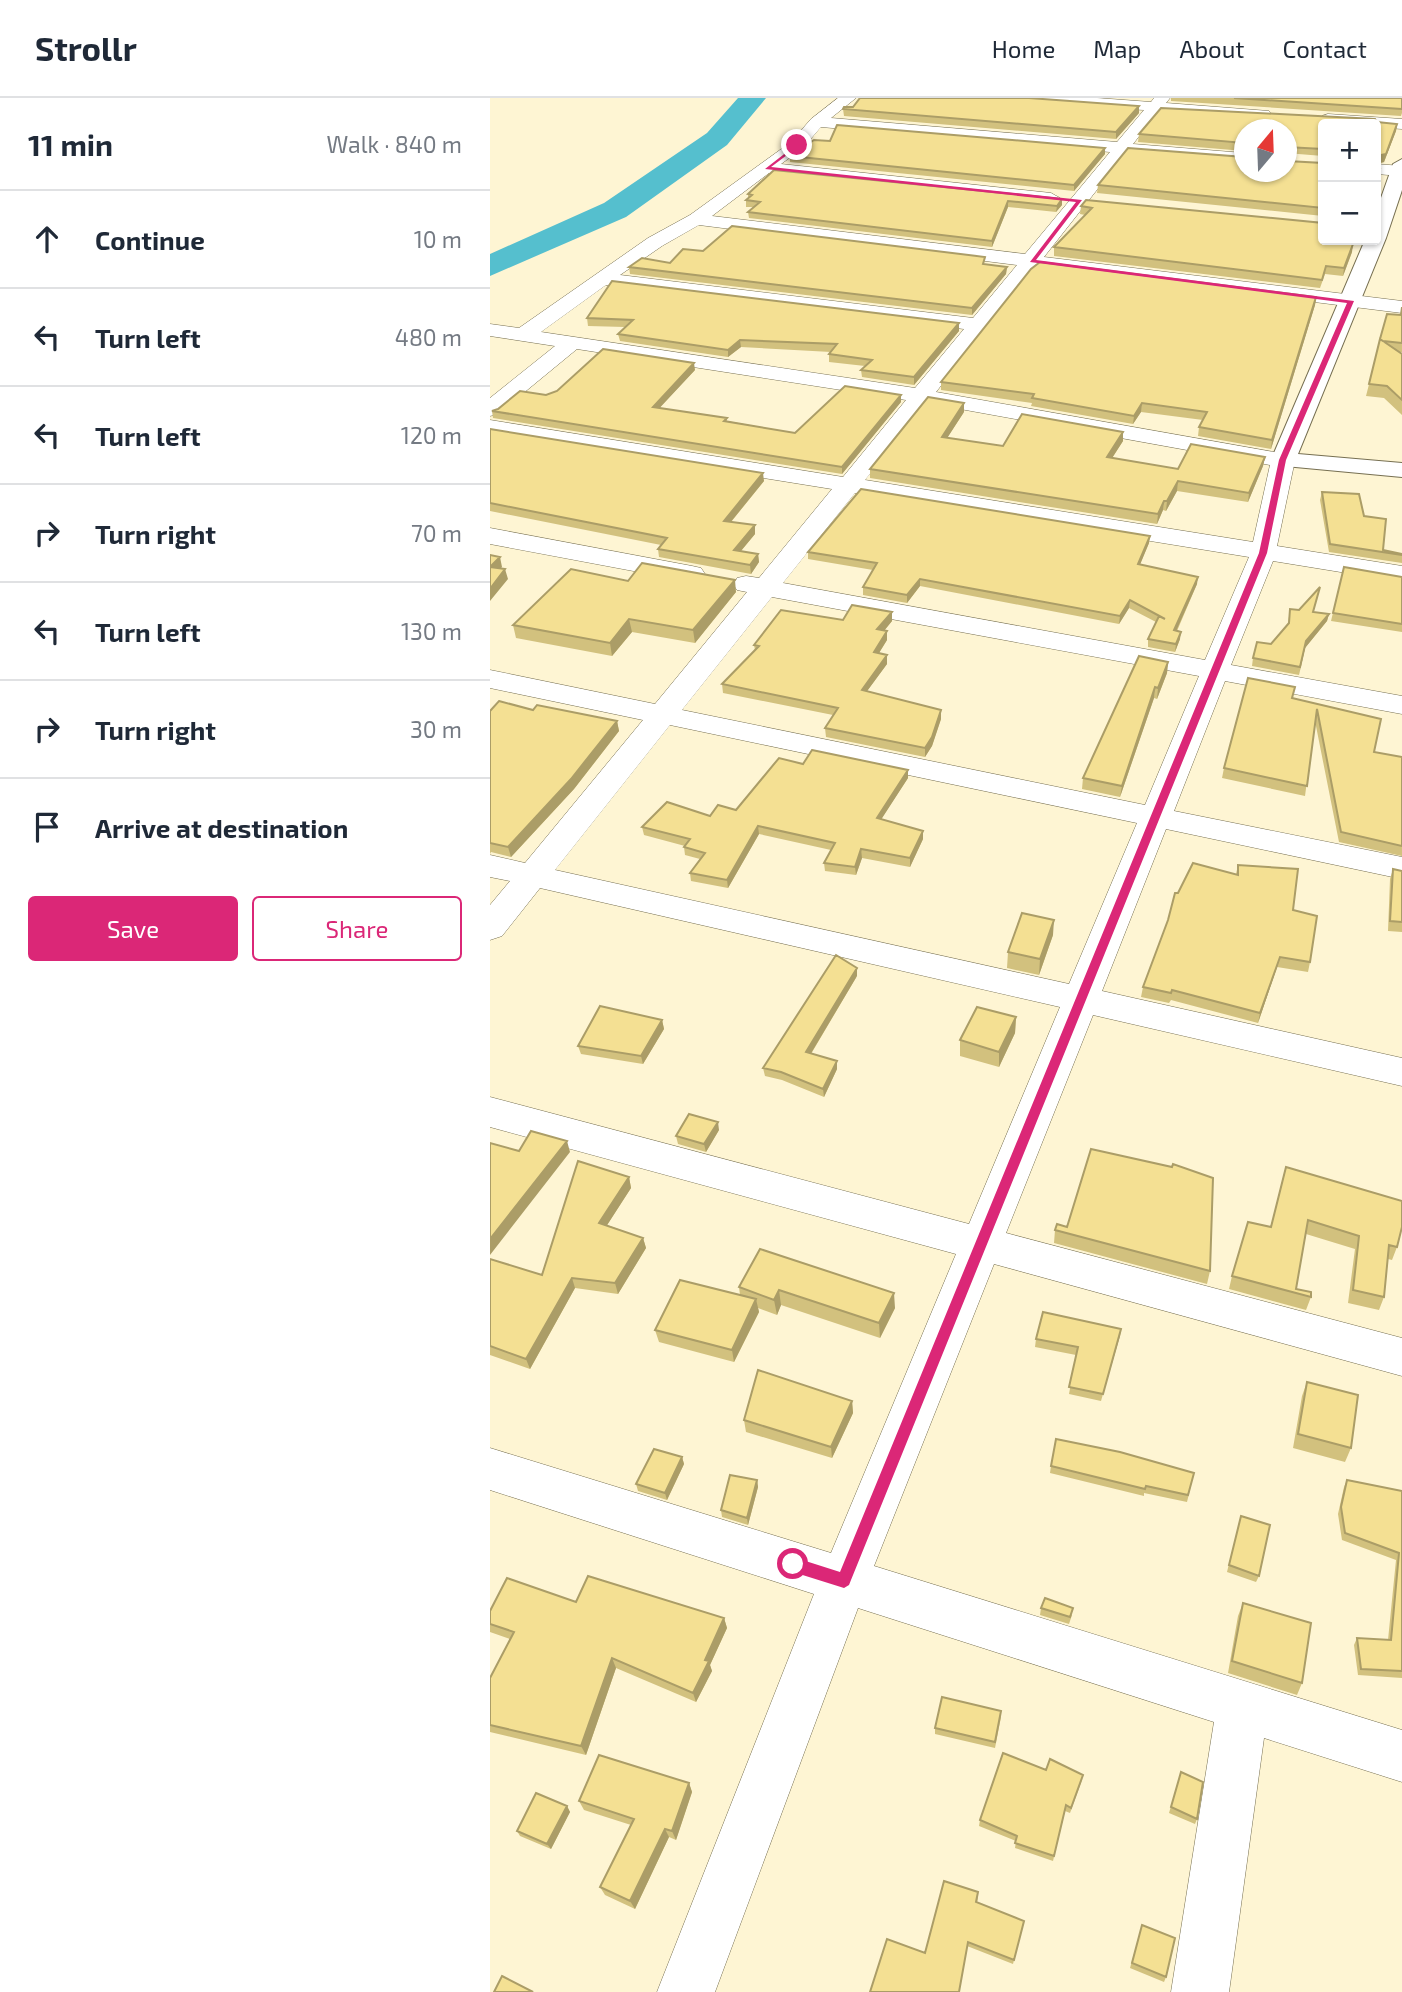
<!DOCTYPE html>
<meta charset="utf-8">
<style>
:root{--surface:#fff;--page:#f2f2f3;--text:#1f2937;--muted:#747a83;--line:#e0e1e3;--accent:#db2777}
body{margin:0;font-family:"Exo 2",sans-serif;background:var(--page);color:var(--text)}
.controls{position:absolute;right:21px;top:21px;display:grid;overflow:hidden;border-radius:7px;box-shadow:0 2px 5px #0004}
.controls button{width:63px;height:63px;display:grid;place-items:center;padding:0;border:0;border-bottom:2px solid var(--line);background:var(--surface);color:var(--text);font:35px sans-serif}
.compass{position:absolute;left:744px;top:21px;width:63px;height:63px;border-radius:50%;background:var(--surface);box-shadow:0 2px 5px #0004;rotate:19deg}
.stop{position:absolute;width:21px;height:21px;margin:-16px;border:5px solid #db2777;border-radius:50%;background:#fff}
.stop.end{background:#db2777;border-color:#fff;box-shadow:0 2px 7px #0008}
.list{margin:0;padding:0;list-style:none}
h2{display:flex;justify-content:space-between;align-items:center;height:91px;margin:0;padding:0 28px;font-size:30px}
h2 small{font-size:23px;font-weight:400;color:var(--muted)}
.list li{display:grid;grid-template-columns:46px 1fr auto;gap:21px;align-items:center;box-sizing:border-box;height:98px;padding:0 28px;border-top:2px solid var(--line)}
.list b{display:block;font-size:26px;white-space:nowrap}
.list em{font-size:23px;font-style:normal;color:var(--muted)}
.actions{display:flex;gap:14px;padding:21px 28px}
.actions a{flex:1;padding:16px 0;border:2px solid var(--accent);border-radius:7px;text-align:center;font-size:24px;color:var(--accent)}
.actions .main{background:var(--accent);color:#fff}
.icon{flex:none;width:38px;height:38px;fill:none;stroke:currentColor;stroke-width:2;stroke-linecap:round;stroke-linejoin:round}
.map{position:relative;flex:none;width:912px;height:1894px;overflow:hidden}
header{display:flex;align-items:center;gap:42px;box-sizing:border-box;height:98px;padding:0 35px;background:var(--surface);border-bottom:2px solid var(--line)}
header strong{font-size:33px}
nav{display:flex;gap:38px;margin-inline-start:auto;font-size:24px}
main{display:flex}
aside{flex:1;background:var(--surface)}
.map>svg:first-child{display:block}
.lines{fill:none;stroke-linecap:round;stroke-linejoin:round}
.river{fill:#55bfce;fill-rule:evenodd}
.minor-casing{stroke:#766f51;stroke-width:1}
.major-casing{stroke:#766f51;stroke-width:2}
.minor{fill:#fff;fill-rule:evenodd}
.major{fill:#fff;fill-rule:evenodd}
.wall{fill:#d2c17e}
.shaded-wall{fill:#ab9d67}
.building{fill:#f4e093;stroke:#ab9d67;stroke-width:2}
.route{fill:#db2777}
</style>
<header>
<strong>Strollr</strong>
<nav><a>Home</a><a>Map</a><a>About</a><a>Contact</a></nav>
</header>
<main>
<aside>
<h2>11 min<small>Walk · 840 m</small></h2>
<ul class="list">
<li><svg class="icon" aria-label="ahead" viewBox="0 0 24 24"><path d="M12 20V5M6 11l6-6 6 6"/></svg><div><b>Continue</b></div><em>10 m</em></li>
<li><svg class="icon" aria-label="left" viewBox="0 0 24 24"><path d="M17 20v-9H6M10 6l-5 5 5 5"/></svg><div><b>Turn left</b></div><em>480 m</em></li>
<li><svg class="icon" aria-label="left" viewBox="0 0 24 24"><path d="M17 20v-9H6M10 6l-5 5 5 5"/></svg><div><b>Turn left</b></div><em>120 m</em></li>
<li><svg class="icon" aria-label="right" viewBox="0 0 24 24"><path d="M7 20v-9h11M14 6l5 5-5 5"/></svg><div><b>Turn right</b></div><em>70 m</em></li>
<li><svg class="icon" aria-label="left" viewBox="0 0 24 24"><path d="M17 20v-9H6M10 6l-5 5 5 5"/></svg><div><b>Turn left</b></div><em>130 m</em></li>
<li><svg class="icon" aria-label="right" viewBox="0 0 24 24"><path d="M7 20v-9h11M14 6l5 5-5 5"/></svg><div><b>Turn right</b></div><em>30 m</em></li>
<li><svg class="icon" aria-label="arrive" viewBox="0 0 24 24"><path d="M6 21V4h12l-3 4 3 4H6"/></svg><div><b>Arrive at destination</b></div></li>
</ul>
<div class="actions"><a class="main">Save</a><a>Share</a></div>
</aside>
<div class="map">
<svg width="912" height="1894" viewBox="0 0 912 1894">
<rect width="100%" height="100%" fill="#fef5d3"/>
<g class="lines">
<path class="river" d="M248 0H276L237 47 136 119 0 178V156L114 105 217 35Z"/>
<defs>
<path id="minor" d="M348 0H366L341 20 627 44 654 12 540 5 532 0H607L661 4 664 0H680L676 5 779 13 781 16 773 21 669 13 643 46 754 55V65L636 55 554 159 912 203V215L545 169 446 294 801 357 805 362 787 448 912 468V484L783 463 741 567 912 598V616L735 583 684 713 912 759V781L676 731 612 893 912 960V988L603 917 516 1135 912 1240V1278L504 1166 384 1468 912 1632V1684L774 1640 739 1894H681L724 1624 368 1510 225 1894H167L324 1496 0 1392V1350L341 1455 466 1156 0 1029V999L479 1126 570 909 50 790 12 838 0 842V807L20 783 0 779V757L35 765 153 622 0 590V572L165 606 257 494 247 492 243 486 247 480 256 478 269 480 342 391 0 336V322L353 379 416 302 87 251 8 316 0 318V300L65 248 0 238V226L29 230 158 140 200 117 301 44 321 21ZM331 29 620 54 535 156 222 118 279 75 561 105 570 100 561 95 291 66 313 50ZM209 127 527 167 483 220 130 177 172 148ZM116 187 474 231 425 290 51 234ZM437 305 780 367 763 444 375 382ZM365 395 759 459 715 562 293 485ZM282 499 709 578 655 707 192 612ZM180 627 647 725 579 886 65 772Z
M838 16 912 21V31L886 29V26L832 24 830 21 832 18Z
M886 66 912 68V78L886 76Z
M0 430 202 468 211 470 215 476 211 482 202 484 0 446Z"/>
<path id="major" d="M912 61V92L896 140 808 356 912 365V379L784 367 781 362 875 142H886V114L903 66Z"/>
</defs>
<use href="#minor" class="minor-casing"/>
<use href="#major" class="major-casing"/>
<use href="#minor" class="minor"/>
<use href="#major" class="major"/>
</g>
<path class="wall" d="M681 0H912V15L911 18 681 3Z
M540 1 649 8V15L626 41 354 18 353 11 363 9Z
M671 10 885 21 887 24 907 26 906 33 894 64 886 66V26H833V58L796 55V32H754V53L648 44 649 36Z
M340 43 615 50V56L584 93 300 64V58Z
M797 63 833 65V118L607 95 608 87Z
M284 72 572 107 566 114 518 109 502 149 259 120 258 114 263 109H256V102L258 100V96Z
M596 102 862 154 853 178 835 176 830 190 564 158V149L595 117 590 116 591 108Z
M213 153 495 166 517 169 516 176 482 217 140 176 139 169 180 165Z
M826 199 825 207 781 351 708 338 709 329 713 322 651 314 643 326 541 308 542 305 451 292V284Z
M912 209V254H908L912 256V317L894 300 876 298 897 216 910 217Z
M97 220 469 233 424 287 372 279 371 272 375 268 339 264V256L341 254 251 249 238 259 130 243 128 236 135 229 98 228Z
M205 272 169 310 237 320V323L305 335 411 297V304L352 376 3 320 2 313 56 297Z
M474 314 457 340 513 348 633 334V343L622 360 688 371 775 359 773 368 758 404 687 393 676 413 673 412 667 426 380 380V371Z
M0 331 274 383 241 424 265 436 251 453 268 456 269 464 261 476 169 459 168 451 171 447 0 413Z
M832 394 874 418 893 452 912 456V465L839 454 830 402Z
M659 445 650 466 707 486 687 533 690 541 685 554 658 549V541L666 524 639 510 629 526 430 488 417 505 373 497V489L383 472 318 461V454Z
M854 469 912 479V534L841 523Z
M138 483 246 494 205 545 142 534 122 558 26 540 23 527Z
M800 511 839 516 837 523 815 550 809 577 762 568 763 560 781 546 798 526Z
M402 514V523L394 533 397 542 389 555 397 566 377 593 451 621 442 648 435 659 336 639 335 630 343 617 233 595 232 586 265 552 264 547 353 522Z
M678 564 677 575 667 601 664 600 630 699 592 691 593 680Z
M803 601 891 621 884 654 912 659V758L849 744 825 623 815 698 732 680 734 670Z
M43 612 127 623 129 633 84 691 21 759 1 754 0 756V613Z
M313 666 418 680 391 721 433 733V741L420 769 372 760 366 777 335 773 334 765 341 752 269 736 238 790 201 783 200 775 210 761 195 757 194 749 195 748 154 737 152 729 220 718 246 712Z
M748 767 803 812 820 864 818 874 787 869 768 925 681 902 679 905 651 899 653 889 688 795 746 776Z
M903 771 912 773V834L898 833 900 781Z
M563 837 549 877 517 870 518 854Z
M367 878 321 956 347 971 334 999 292 982 275 978 273 970Z
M526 919 525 935 509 969 470 958V942Z
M172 922 174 931 153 966 91 956 88 948Z
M229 1032 216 1054 188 1046 186 1038Z
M796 1069 907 1149 902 1162 898 1161 894 1199 889 1212 858 1205 865 1151 816 1136 806 1191 821 1199 816 1212 739 1191 742 1178 781 1129Z
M139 1079 141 1090 117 1127 153 1140 156 1150 128 1196 85 1190 40 1271 0 1257V1161L52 1177Z
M577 1129 720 1173 717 1186 564 1145 565 1132Z
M270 1151 405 1210 390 1240 291 1207 287 1217 268 1210 269 1214 244 1264 169 1244 165 1232 250 1197 249 1189Z
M631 1231 611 1303 579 1296 586 1257 545 1249 546 1241Z
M817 1284 861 1350 855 1364 803 1350 812 1298Z
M362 1303 363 1315 342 1360 256 1334 254 1322Z
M192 1359 194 1366 177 1402 148 1393 146 1386Z
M561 1368 704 1375 697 1404 654 1395V1398L560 1375Z
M267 1382 268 1389 258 1427 232 1419 231 1412Z
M857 1382 912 1393V1580L868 1577 864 1547 867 1540 898 1542 906 1462 852 1442 848 1416 854 1389Z
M749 1425 769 1478 766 1484 737 1474Z
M86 1504 234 1520 237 1530 220 1567 222 1573 206 1604 126 1570 96 1657 0 1634V1580L20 1541 0 1534V1513Z
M753 1505 812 1585 807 1597 738 1575 748 1518Z
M551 1510 582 1517 579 1526 550 1517Z
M511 1619 505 1650 445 1636V1630Z
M556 1672 592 1682 580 1715 575 1713 563 1763 525 1750 526 1743 489 1728 490 1722Z
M691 1674 707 1721 705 1726 679 1715Z
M199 1685 202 1694 186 1742 179 1739 145 1811 115 1797 110 1789 141 1727 94 1712 89 1703Z
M77 1708 80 1714 61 1751 30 1738 27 1733Z
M488 1799 487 1805 533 1827 523 1866 477 1848 435 1855Z
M652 1827 676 1879 674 1884 640 1870Z"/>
<path class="shaded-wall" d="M649 8V15L626 41V34Z
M907 26 906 33 894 64 886 66V58Z
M615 50V56L584 93V87Z
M572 101V107L566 114 567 108Z
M518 103V109L502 149V143Z
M863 146 862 154 853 178 854 170Z
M517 169 516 176 482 217V210Z
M826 199 825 207 781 351 782 342Z
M469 225V233L424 287V279Z
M250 242 251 249 238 259V252Z
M204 265 205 272 164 316 163 309Z
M411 297V304L352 376V369Z
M474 305V314L452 348V339Z
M652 305 651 314 643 326 644 318Z
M633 334V343L617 368V359Z
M775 359 773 368 758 404 759 395Z
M273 375 274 383 235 431 234 423Z
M688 383 687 393 676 413 677 403Z
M674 403 673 412 667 426 668 416Z
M265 427V436L245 460 244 452Z
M660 438 659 445 647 474 648 466Z
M268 456 269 464 261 476 260 467Z
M10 459 12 469 2 479 0 469Z
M15 471 18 481 0 503V491Z
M708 479 707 486 683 540 684 532Z
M430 481V488L417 505V497Z
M245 482 246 494 205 545 203 532Z
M640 502 639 510 629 526 630 518Z
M402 514V523L388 540 387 531Z
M839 516 837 523 815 550 809 577 816 543Z
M139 521 142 534 122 558 120 545Z
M397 533V542L384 563V554Z
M691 534 690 541 685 554 686 546Z
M397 557V566L372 600V592Z
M678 564 677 575 667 601 668 590Z
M665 589 664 600 630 699 632 688Z
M451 612V621L442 648 435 659V650Z
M127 623 129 633 84 691 21 759 18 749Z
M418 672V680L387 728V720Z
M268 728 269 736 238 790 237 782Z
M433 733V741L420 769V760Z
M371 751 372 760 366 777 365 769Z
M564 822 563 837 549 877 550 861Z
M790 859 787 869 768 925 770 915Z
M367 870V878L317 962 316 954Z
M526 919 525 935 509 969V954Z
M172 922 174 931 153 966 151 958Z
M347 963V971L334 999 333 991Z
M228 1024 229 1032 216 1054 214 1046Z
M77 1043 80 1054 0 1157V1141Z
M139 1079 141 1090 112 1135 109 1125Z
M153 1140 156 1150 128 1196 125 1185Z
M82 1180 85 1190 40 1271 36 1261Z
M289 1192 291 1207 287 1217 284 1202Z
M404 1195 405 1210 390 1240 389 1225Z
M266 1201 269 1214 244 1264 242 1252Z
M631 1231 630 1238 611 1303 613 1296Z
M362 1303 363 1315 342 1360 341 1349Z
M192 1359 194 1366 177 1402 175 1395Z
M267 1382 268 1389 258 1427 257 1420Z
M234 1520 237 1530 220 1567 222 1573 206 1604 203 1595 215 1562Z
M122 1560 126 1570 96 1657 91 1648Z
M199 1685 202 1694 186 1742 182 1733Z
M77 1708 80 1714 61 1751 57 1746Z
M175 1731 179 1739 145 1811 140 1803Z"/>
<path class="building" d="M370 0H539L649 8 626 34 353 11 354 9H363Z
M744 0H912V11Z
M671 10 885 21 887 24 907 26 896 56 886 58V26H833V51L796 49V32H754V45L649 36Z
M347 27 615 50 584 87 300 58 324 42 340 43Z
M638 50 754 59V74H796V61L797 63 833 65V110L608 87Z
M886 70 890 71 886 84Z
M284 72 572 101 567 108 518 103 502 143 258 114 270 104 256 102 262 97 258 96Z
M596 102 833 125V142H864L863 146 854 170 836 168 832 182 564 149 602 110 591 108Z
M242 128 495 159 493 166 517 169 482 210 139 169 152 160 180 165 193 151 213 153Z
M550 164 826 199 782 342 709 329 717 314 652 305 644 318 542 300 544 296 451 284 541 171Z
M122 183 469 225 424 279 371 272 382 262 339 256 347 246 250 242 238 252 128 236 143 222 97 220Z
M912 209V245L893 243 890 241 897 216 911 217Z
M890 241 912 256V302L897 288 879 286Z
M113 251 204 265 163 309 237 320 234 323 305 335 355 288 411 297 352 369 2 313 8 311 30 293 56 297 67 293Z
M438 299 474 305 452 339 513 348 532 316 633 334 617 359 688 371 701 346 775 359 759 395 688 383 677 403H674L668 416 380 371Z
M0 331 273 375 234 423 265 427 244 452 268 456 260 467 168 451 177 440 0 405Z
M371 391 660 438 648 466 708 479 684 532 691 534 686 546 658 541 669 518 675 521 640 502 630 518 430 481 417 497 373 489 387 465 318 454Z
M832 394 869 396 874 418 896 421 893 452 912 456V457L840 446Z
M0 457 10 459 0 469Z
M152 465 245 482 203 532 139 521 120 545 23 527 81 471 138 483Z
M0 469 15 471 0 491Z
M854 469 912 479V526L843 515Z
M830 489 823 514 839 516 816 543 810 569 763 560 767 544 781 546 799 525 800 511 809 512Z
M362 507 402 514 387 531 397 533 384 554 397 557 372 592 451 612 442 639 435 650 335 630 348 610 232 586 269 548 264 547 291 512 353 522Z
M649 558 678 564 668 590 665 589 632 688 593 680Z
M758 580 805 589 802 600 891 621 884 654 912 659V748L851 734 827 611 817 688 734 670Z
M9 603 43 612 47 607 127 623 81 681 18 749 0 745V613Z
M322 652 418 672 387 720 433 733 420 760 371 751 365 769 334 765 345 745 268 728 237 782 200 775 215 755 194 749 200 741 152 729 177 704 220 718 228 707 246 712 289 660 313 666Z
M703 765 748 777V767L808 771 803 812 827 818 820 864 790 859 770 915 682 892 681 895 653 889 678 822 685 795H688Z
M903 771 912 773V824L900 823Z
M532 815 564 822 550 861 518 854Z
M346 857 367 870 316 954 347 963 333 991 291 974 273 970Z
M110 908 172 922 151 958 88 948Z
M487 909 526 919 509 954 470 942Z
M199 1016 228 1024 214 1046 186 1038Z
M41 1033 77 1043 0 1141V1045L29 1053Z
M601 1051 682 1069 683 1066 723 1080 720 1173 565 1132 567 1126 577 1129Z
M88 1063 139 1079 109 1125 153 1140 125 1185 82 1180 36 1261 0 1248V1161L52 1177Z
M796 1069 912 1103V1129L907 1149 899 1147 894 1199 863 1192 869 1138 818 1122 806 1191 821 1194V1199L742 1178 758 1124 781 1129Z
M270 1151 404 1195 389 1225 289 1192 284 1202 249 1189Z
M190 1182 266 1201 242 1252 165 1232Z
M553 1214 631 1231 613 1296 579 1289 588 1249 546 1241Z
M268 1272 362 1303 341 1349 254 1322Z
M817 1284 868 1297 861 1350 808 1336Z
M566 1341 630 1354 704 1375 698 1397 656 1388 655 1391 561 1368Z
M164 1351 192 1359 175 1395 146 1386Z
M240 1377 267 1382 257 1420 231 1412Z
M857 1382 912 1393V1573L871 1571 867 1540 901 1542 909 1455 855 1435 851 1409Z
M751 1418 780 1427 769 1478 739 1467Z
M98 1478 234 1520 215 1562 219 1563 203 1595 122 1560 91 1648 0 1627V1580L24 1534 0 1526V1513L17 1480 86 1504Z
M555 1500 583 1510 580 1519 551 1510Z
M753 1505 821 1525 812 1585 742 1563Z
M452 1599 511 1613 505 1644 445 1630Z
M513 1655 556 1672 560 1661 593 1677 581 1710 576 1707 564 1758 525 1745 527 1738 490 1722Z
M109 1657 199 1685 182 1733 175 1731 140 1803 110 1789 144 1721 89 1703Z
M691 1674 713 1684 707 1721 681 1709Z
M46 1695 77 1708 57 1746 27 1733Z
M454 1783 488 1794 486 1804 534 1823 524 1862 478 1844 469 1894H380L397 1841 435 1855Z
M652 1827 685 1840 676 1879 642 1865Z
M12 1878 43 1894H4Z"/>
<path class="route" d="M307 46 309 48 281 69 592 102 546 162 864 203 796 362 777 455 361 1482 359 1487 354 1490 303 1474 298 1472 296 1466 298 1461 303 1459 350 1474 769 455 789 362 857 205 540 164 586 104 275 71Z"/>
</svg>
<div class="controls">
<button>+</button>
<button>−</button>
</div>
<svg class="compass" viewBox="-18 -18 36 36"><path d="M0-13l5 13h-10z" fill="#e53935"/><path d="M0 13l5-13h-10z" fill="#747a83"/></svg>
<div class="stop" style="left:303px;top:1466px"></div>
<div class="stop end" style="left:307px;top:47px"></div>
</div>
</main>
